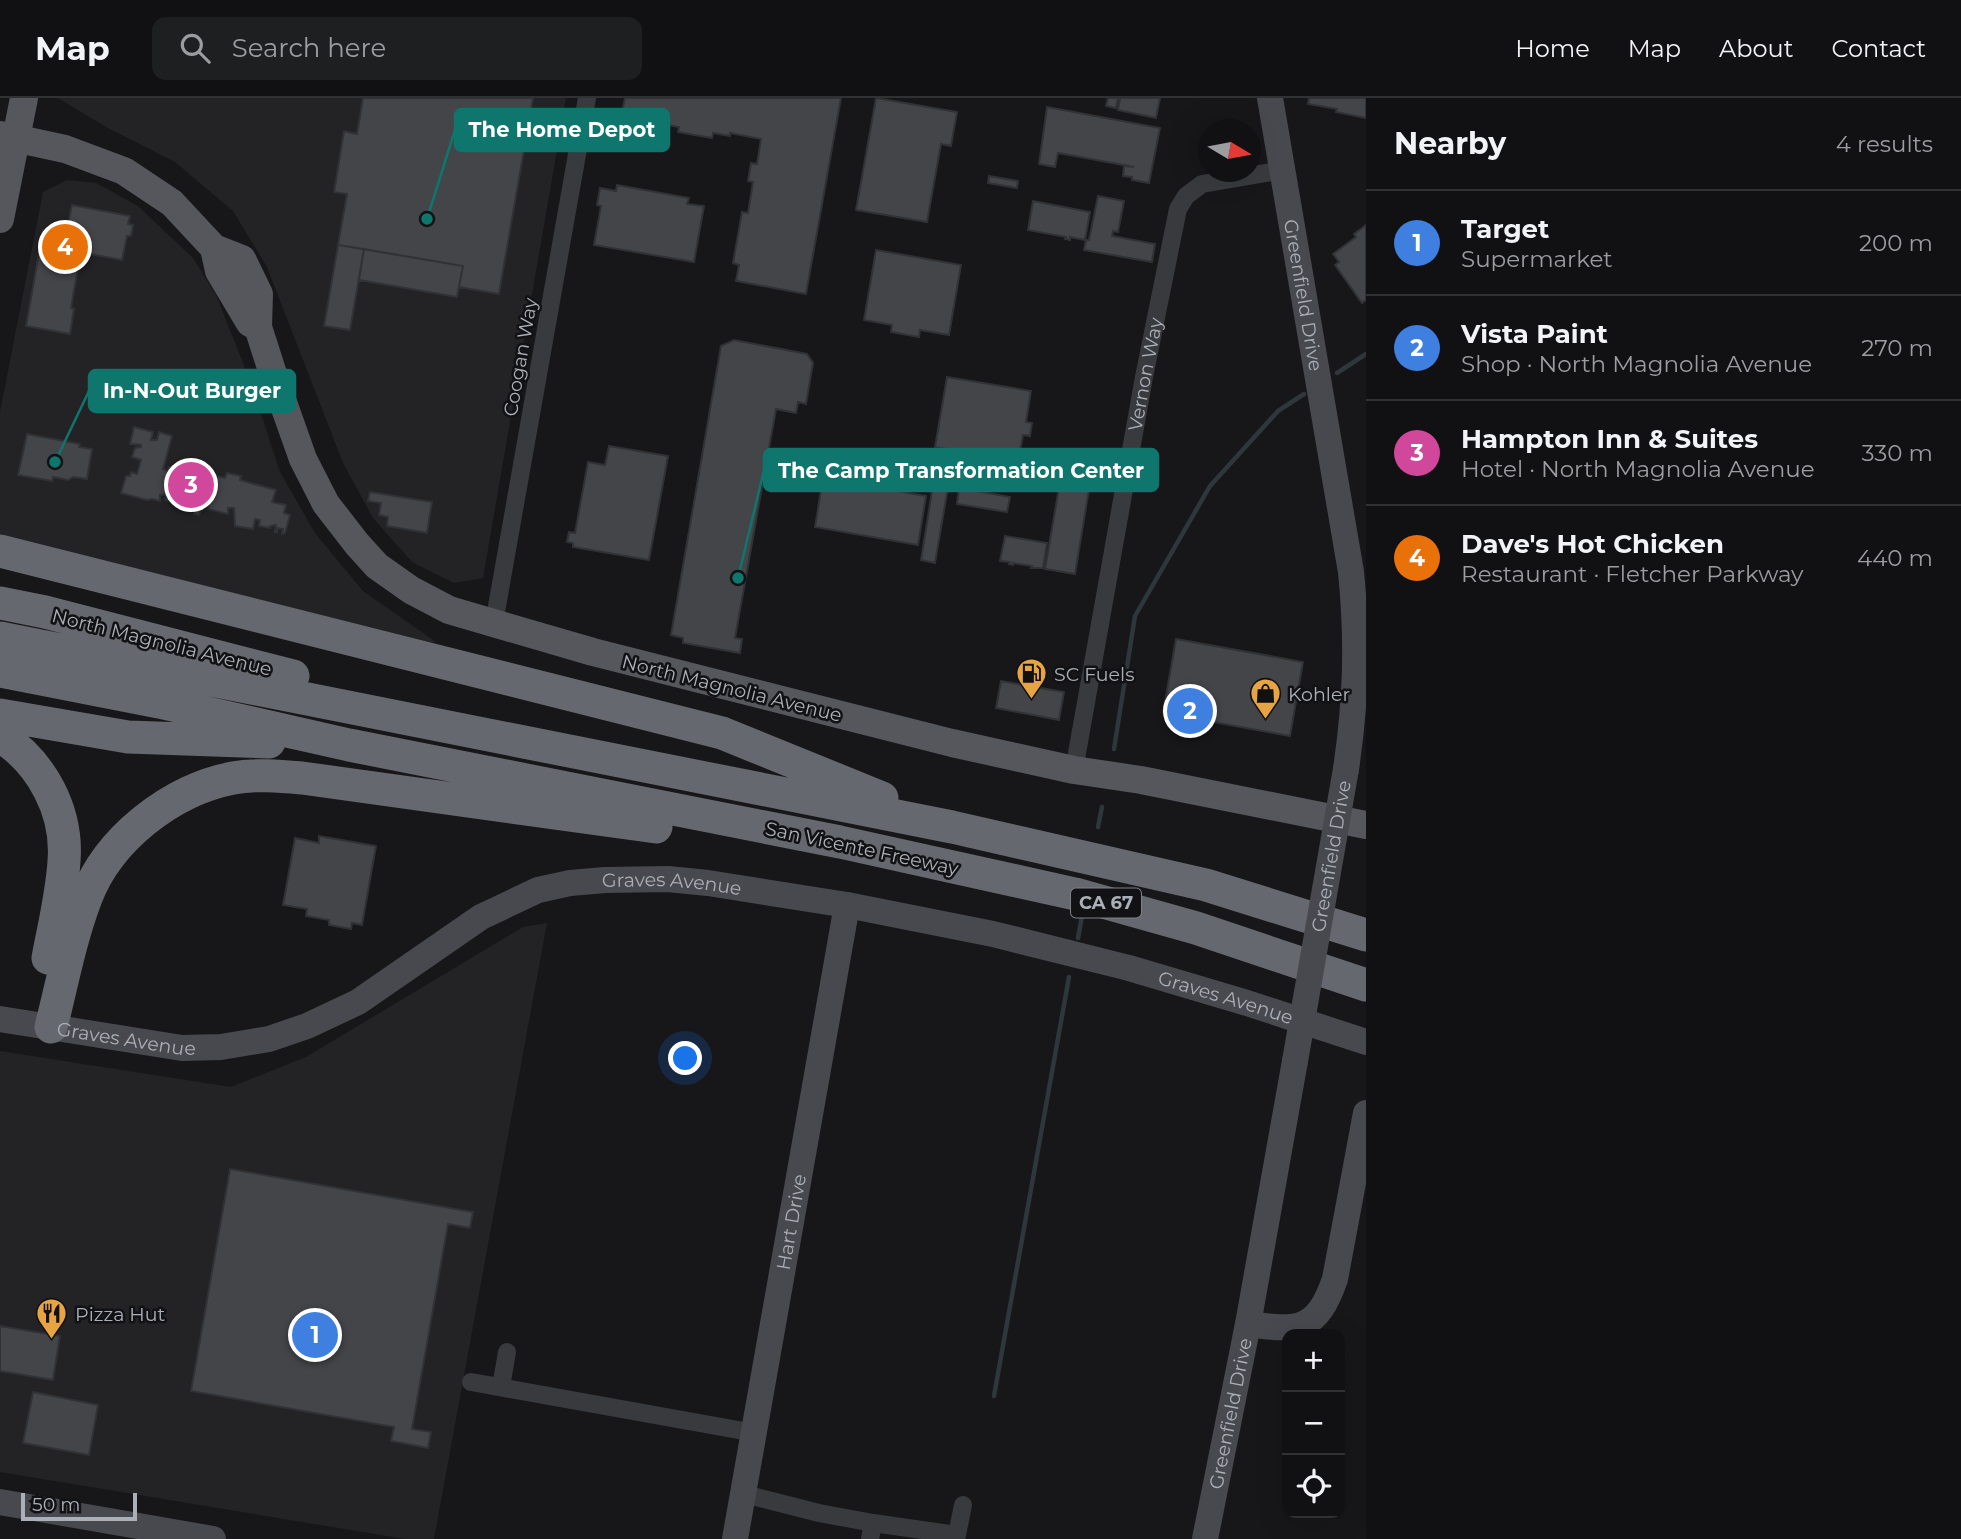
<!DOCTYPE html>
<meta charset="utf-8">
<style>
:root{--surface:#111113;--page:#1e1f21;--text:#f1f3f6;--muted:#9c9da0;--line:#303133;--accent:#e6a442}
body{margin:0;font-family:Montserrat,sans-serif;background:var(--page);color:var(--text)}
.controls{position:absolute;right:21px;bottom:21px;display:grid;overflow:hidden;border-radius:14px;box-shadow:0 7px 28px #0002}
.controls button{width:63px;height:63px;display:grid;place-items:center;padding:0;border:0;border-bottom:2px solid var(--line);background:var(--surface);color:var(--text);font:35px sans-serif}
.compass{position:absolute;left:1198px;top:21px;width:63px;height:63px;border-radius:50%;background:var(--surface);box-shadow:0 7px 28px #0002;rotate:100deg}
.scale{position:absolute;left:21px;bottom:18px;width:116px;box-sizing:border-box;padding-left:7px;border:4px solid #aaafb8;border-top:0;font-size:19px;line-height:24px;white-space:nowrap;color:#aaafb8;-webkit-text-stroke:5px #121214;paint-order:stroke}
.you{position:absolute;left:686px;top:961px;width:24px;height:24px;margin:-18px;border:5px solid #fff;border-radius:50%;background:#1a73e8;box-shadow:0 0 0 10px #1a73e833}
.badge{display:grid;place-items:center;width:46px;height:46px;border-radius:50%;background:var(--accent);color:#fff;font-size:23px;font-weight:700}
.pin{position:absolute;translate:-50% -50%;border:4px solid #fff;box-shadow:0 2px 7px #0006}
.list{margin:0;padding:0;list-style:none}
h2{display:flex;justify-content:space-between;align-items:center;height:91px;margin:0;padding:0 28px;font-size:30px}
h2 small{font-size:23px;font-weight:400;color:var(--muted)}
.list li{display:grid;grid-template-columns:46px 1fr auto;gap:21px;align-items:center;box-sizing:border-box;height:105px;padding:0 28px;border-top:2px solid var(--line)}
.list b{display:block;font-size:26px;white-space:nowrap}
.list p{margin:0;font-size:23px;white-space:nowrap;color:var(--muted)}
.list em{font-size:23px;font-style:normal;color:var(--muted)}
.icon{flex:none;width:38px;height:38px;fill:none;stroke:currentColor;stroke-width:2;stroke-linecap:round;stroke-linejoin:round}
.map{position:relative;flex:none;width:1366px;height:1441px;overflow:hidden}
header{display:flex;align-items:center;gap:42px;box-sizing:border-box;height:98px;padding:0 35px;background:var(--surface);border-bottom:2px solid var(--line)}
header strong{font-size:33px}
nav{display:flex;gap:38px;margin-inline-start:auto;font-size:24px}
.search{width:490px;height:63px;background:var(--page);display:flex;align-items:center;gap:18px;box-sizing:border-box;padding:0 24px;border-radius:14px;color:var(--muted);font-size:26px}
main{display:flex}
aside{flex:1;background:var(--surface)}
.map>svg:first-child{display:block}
.built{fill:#232326}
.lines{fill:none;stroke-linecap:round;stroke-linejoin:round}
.stream{stroke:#2e373c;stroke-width:4.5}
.building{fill:#444549;stroke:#313235;stroke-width:2}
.street{stroke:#383a3e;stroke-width:18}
.secondary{stroke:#47494e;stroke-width:26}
.primary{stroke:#55575d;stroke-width:28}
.highway{stroke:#65686e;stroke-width:33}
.secondary-bridge{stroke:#47494e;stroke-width:26}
.labels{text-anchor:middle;stroke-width:5;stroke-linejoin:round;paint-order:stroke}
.shield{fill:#121214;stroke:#7c8087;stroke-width:2}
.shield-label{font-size:18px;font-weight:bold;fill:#aaafb8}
.street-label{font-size:19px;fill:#aaafb8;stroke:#121214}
.poi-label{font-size:19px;fill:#aaafb8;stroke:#121214;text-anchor:start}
.leader{fill:none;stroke:#0f766e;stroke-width:2.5}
.callout-dot{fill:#0f766e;stroke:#121214;stroke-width:2.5}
.callout{fill:#0f766e;stroke:#0f766e;stroke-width:2.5}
.callout-label{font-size:21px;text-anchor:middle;font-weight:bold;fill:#fff}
</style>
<header>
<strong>Map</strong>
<div class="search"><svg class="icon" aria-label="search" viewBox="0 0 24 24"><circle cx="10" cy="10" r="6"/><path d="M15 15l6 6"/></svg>Search here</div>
<nav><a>Home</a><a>Map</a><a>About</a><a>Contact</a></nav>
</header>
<main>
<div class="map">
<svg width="1366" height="1441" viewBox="0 0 1366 1441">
<rect width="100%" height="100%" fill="#171719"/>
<path class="built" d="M58 0H566L483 480 454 485 412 464 373 420 343 365 267 169 233 113 175 64 106 29Z
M67 82 96 85 138 108 193 160 216 197 251 285 280 374 315 435 363 493 436 544 423 545 0 440V314L43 94Z
M547 825 434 1441H405L0 1374V953L231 989 306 959 523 829Z"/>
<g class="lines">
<path class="stream" d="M1337 275 1366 256
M1114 651 1135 518 1210 388 1278 313 1304 296
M1098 729 1102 709
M1078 840 1082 818
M994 1298 1069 879"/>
</g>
<path class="building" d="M363 0H533L499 196 459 189 463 168 338 147 347 96 334 94 344 33 357 36Z
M625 0H841L806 196 736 183 739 167 733 165 742 114 748 115 753 84 748 83 751 65 757 66 761 41 730 35V38L713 35 712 40 678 34 679 29 621 19Z
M876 0 957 14 951 48 941 46 927 124 856 112Z
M1108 0H1118L1116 10 1106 8Z
M1120 0H1160L1156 20 1118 12Z
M1309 0H1366V20L1336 14 1337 11 1308 6Z
M1047 9 1160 30 1149 85 1132 82V79L1123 78 1124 68 1134 69 1058 55 1055 69 1039 66Z
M989 78 1018 83 1017 90 988 85Z
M617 87 689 100 687 106 704 108 694 164 594 147 601 108 597 107 600 90 616 93Z
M1098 98 1124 103 1118 134 1113 133 1112 138 1155 146 1152 164 1084 152 1086 142H1089Z
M1033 103 1090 114 1085 142 1070 139V142L1065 141 1066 139 1028 132Z
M72 107 130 118 128 126 133 127 131 138H127L122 162 85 155 68 130 73 127 68 126Z
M1366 127V202L1362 205 1335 167 1339 164 1333 156 1356 139 1354 136Z
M43 132 58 135 57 139 65 134 82 158 77 161 79 164 71 210 74 211 70 236 26 228Z
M338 147 364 151 350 232 324 228Z
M364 151 463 168 457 199 359 182Z
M876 152 961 167 949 237 920 232 919 239 891 234 892 227 864 222Z
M734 242 807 256 813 265 806 306 798 304 796 315 776 311 735 540 742 541 740 555 683 545V540L671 537 721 248Z
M947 279 1031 293 1026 324 1032 325 1030 338 1023 337 1017 369 998 366 999 360 935 349Z
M134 329 153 334 151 342H157L159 334 172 338 163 371 168 373 169 369 197 376 196 380 202 381 204 375 225 380 227 375 241 378 240 382 276 392 272 404 286 407 284 415 290 417 285 435 282 436 283 431 277 430V434H275L276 427 270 428V430L259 428 260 422 255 421 253 431 235 428 234 410H228V416L208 411 210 400 207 399 204 411 201 412 199 417 194 416 197 405 191 406 190 410 165 402 166 397H160V403L152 401 147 402 121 395 126 378H130L131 374 137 376 141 362 132 359 135 350 141 349V347L130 346Z
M27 336 80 346 79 349 92 351 87 381 73 379 68 382 53 379 52 383 18 377Z
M609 348 668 358 649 462 573 449V445L567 444 569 434 575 435 588 364 605 367Z
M1065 355 1094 361 1075 476 1045 471Z
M823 380 926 398 918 447 815 429Z
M933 387 948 389 935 465 921 462Z
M959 390 1010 399 1007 414 957 406Z
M370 394 432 404 427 435 387 428 388 419 379 417 381 405 368 403Z
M1005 438 1047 445 1043 470H1031L1032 468 1013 465V467L1009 466 1010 464 1000 463Z
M1176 541 1303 564 1290 638 1163 615Z
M1001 583 1064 594 1059 622 996 610Z
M319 738 376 748 362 827 352 825 351 831 329 827V822L306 818 307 811 283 807 295 740 319 745Z
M230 1071 473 1114 470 1130 448 1126 412 1331 431 1334 428 1350 391 1343 394 1329 191 1293Z
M0 1228 60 1238 53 1282 0 1273Z
M33 1294 98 1307 89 1357 23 1345Z"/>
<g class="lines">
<g class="street">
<path d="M494 525 587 0"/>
<path id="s1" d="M1074 672 1144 279 1178 111 1186 98 1202 86 1283 72"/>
<path d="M471 1284 755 1335"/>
<path d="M501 1289 507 1254"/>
<path d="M744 1396 819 1415 873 1425 870 1441"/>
<path d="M873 1425 957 1437 963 1407"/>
</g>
<g class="secondary">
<path id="s2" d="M1270 0 1351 474C1358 544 1356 603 1346 671"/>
<path id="s3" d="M0 921 182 950 221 949 269 941 307 928 358 904 481 819 538 792 570 785 605 782 668 781 708 785 847 807 993 836 1129 870 1247 905 1366 944"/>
<path d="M1248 1226C1299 1233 1317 1233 1335 1181L1366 1015"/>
<path d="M0 1404 213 1441"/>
<path id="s4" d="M735 1441 847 807"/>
<path id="s5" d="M1205 1441 1248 1226 1295 963"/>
</g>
<path class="primary" d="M0 37 65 51 124 73 172 105 214 150 242 161 259 196 258 229 274 279 303 361 326 406 357 446 377 468 411 492 449 512 593 554 952 645 1074 672 1141 682 1366 727
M0 121 24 0
M214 150 219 173 250 225 258 229"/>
<path class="highway" d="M0 453 722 635 882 700
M0 505 45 514 293 578
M0 540 952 729 1206 787 1366 837
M0 573 159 604 349 647 840 744 1075 796 1196 830 1366 887
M0 617 128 639 269 644
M0 638C42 664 68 714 64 763 62 796 54 828 48 860
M51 929C62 886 70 842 86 800 108 741 171 692 233 680 256 676 279 678 302 680L656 729"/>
<path class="secondary-bridge" id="s6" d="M1295 963 1346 671"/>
</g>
<defs>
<symbol id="fuel-pin" viewBox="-11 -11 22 30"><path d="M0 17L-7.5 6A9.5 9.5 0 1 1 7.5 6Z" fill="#e6a442" stroke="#121214"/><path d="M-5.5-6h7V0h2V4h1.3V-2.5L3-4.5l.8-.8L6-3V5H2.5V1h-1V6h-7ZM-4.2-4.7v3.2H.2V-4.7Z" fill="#111"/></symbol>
<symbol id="shop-pin" viewBox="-11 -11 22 30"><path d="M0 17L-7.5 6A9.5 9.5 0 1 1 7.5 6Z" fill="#e6a442" stroke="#121214"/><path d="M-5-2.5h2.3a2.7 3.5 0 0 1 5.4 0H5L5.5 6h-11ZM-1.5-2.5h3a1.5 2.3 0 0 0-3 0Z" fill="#111"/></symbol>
<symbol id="restaurant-pin" viewBox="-11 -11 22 30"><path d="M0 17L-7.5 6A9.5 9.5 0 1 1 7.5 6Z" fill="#e6a442" stroke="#121214"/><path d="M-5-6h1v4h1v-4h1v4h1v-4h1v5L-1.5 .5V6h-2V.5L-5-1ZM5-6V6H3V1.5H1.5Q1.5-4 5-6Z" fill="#111"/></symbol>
</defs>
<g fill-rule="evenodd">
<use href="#fuel-pin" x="1014" y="558" width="35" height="47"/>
<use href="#shop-pin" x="1248" y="578" width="35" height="47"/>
<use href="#restaurant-pin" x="34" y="1198" width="35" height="47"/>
</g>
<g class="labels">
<rect class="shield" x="1071" y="790.5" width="70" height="29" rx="5"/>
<g class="shield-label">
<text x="1106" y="811">CA 67</text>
</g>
<g class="street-label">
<text dy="7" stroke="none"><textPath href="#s2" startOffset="200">Greenfield Drive</textPath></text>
<text transform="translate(520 259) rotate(-80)" y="7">Coogan Way</text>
<text dy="7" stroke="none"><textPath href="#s1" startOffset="402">Vernon Way</textPath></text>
<text transform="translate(162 544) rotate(14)" y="7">North Magnolia Avenue</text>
<text transform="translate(732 590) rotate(14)" y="7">North Magnolia Avenue</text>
<text transform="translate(862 750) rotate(12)" y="7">San Vicente Freeway</text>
<text dy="7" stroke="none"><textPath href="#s6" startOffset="208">Greenfield Drive</textPath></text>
<text dy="7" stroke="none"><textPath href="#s3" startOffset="716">Graves Avenue</textPath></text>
<text dy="7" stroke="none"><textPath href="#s3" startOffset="1283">Graves Avenue</textPath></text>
<text dy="7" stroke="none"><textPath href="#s3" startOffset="128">Graves Avenue</textPath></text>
<text dy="7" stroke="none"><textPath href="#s4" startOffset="322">Hart Drive</textPath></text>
<text dy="7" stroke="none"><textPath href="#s5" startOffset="128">Greenfield Drive</textPath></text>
</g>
<g class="poi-label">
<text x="1054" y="583">SC Fuels</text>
<text x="1288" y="603">Kohler</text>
<text x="75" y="1223">Pizza Hut</text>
</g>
</g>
<path class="leader" d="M427 121L455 32M55 364L89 293M738 480L764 372"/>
<g class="callout-dot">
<circle cx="427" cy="121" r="7"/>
<circle cx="55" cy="364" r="7"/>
<circle cx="738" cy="480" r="7"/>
</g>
<g class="callout">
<rect x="455" y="11" width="214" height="42" rx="7"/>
<rect x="89" y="272" width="206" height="42" rx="7"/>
<rect x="764" y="351" width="394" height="42" rx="7"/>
</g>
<g class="callout-label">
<text x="562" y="39">The Home Depot</text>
<text x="192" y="300">In-N-Out Burger</text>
<text x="961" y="380">The Camp Transformation Center</text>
</g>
</svg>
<div class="controls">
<button>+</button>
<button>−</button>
<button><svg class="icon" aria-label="locate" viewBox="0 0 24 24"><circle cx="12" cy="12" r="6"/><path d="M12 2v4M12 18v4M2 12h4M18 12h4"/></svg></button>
</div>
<svg class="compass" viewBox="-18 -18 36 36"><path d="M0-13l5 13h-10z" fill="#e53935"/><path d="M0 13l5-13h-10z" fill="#9c9da0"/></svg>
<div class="scale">50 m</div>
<div class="you"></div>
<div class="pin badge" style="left:315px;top:1237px;background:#3f7fe0">1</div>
<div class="pin badge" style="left:1190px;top:613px;background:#3f7fe0">2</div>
<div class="pin badge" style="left:191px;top:387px;background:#d1479c">3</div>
<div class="pin badge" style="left:65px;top:149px;background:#e8710a">4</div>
</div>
<aside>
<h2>Nearby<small>4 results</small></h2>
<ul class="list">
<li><span class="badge" style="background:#3f7fe0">1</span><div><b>Target</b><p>Supermarket</p></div><em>200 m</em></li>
<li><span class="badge" style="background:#3f7fe0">2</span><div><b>Vista Paint</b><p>Shop · North Magnolia Avenue</p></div><em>270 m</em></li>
<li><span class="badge" style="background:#d1479c">3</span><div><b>Hampton Inn &amp; Suites</b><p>Hotel · North Magnolia Avenue</p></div><em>330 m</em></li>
<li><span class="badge" style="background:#e8710a">4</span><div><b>Dave's Hot Chicken</b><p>Restaurant · Fletcher Parkway</p></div><em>440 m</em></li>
</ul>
</aside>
</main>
